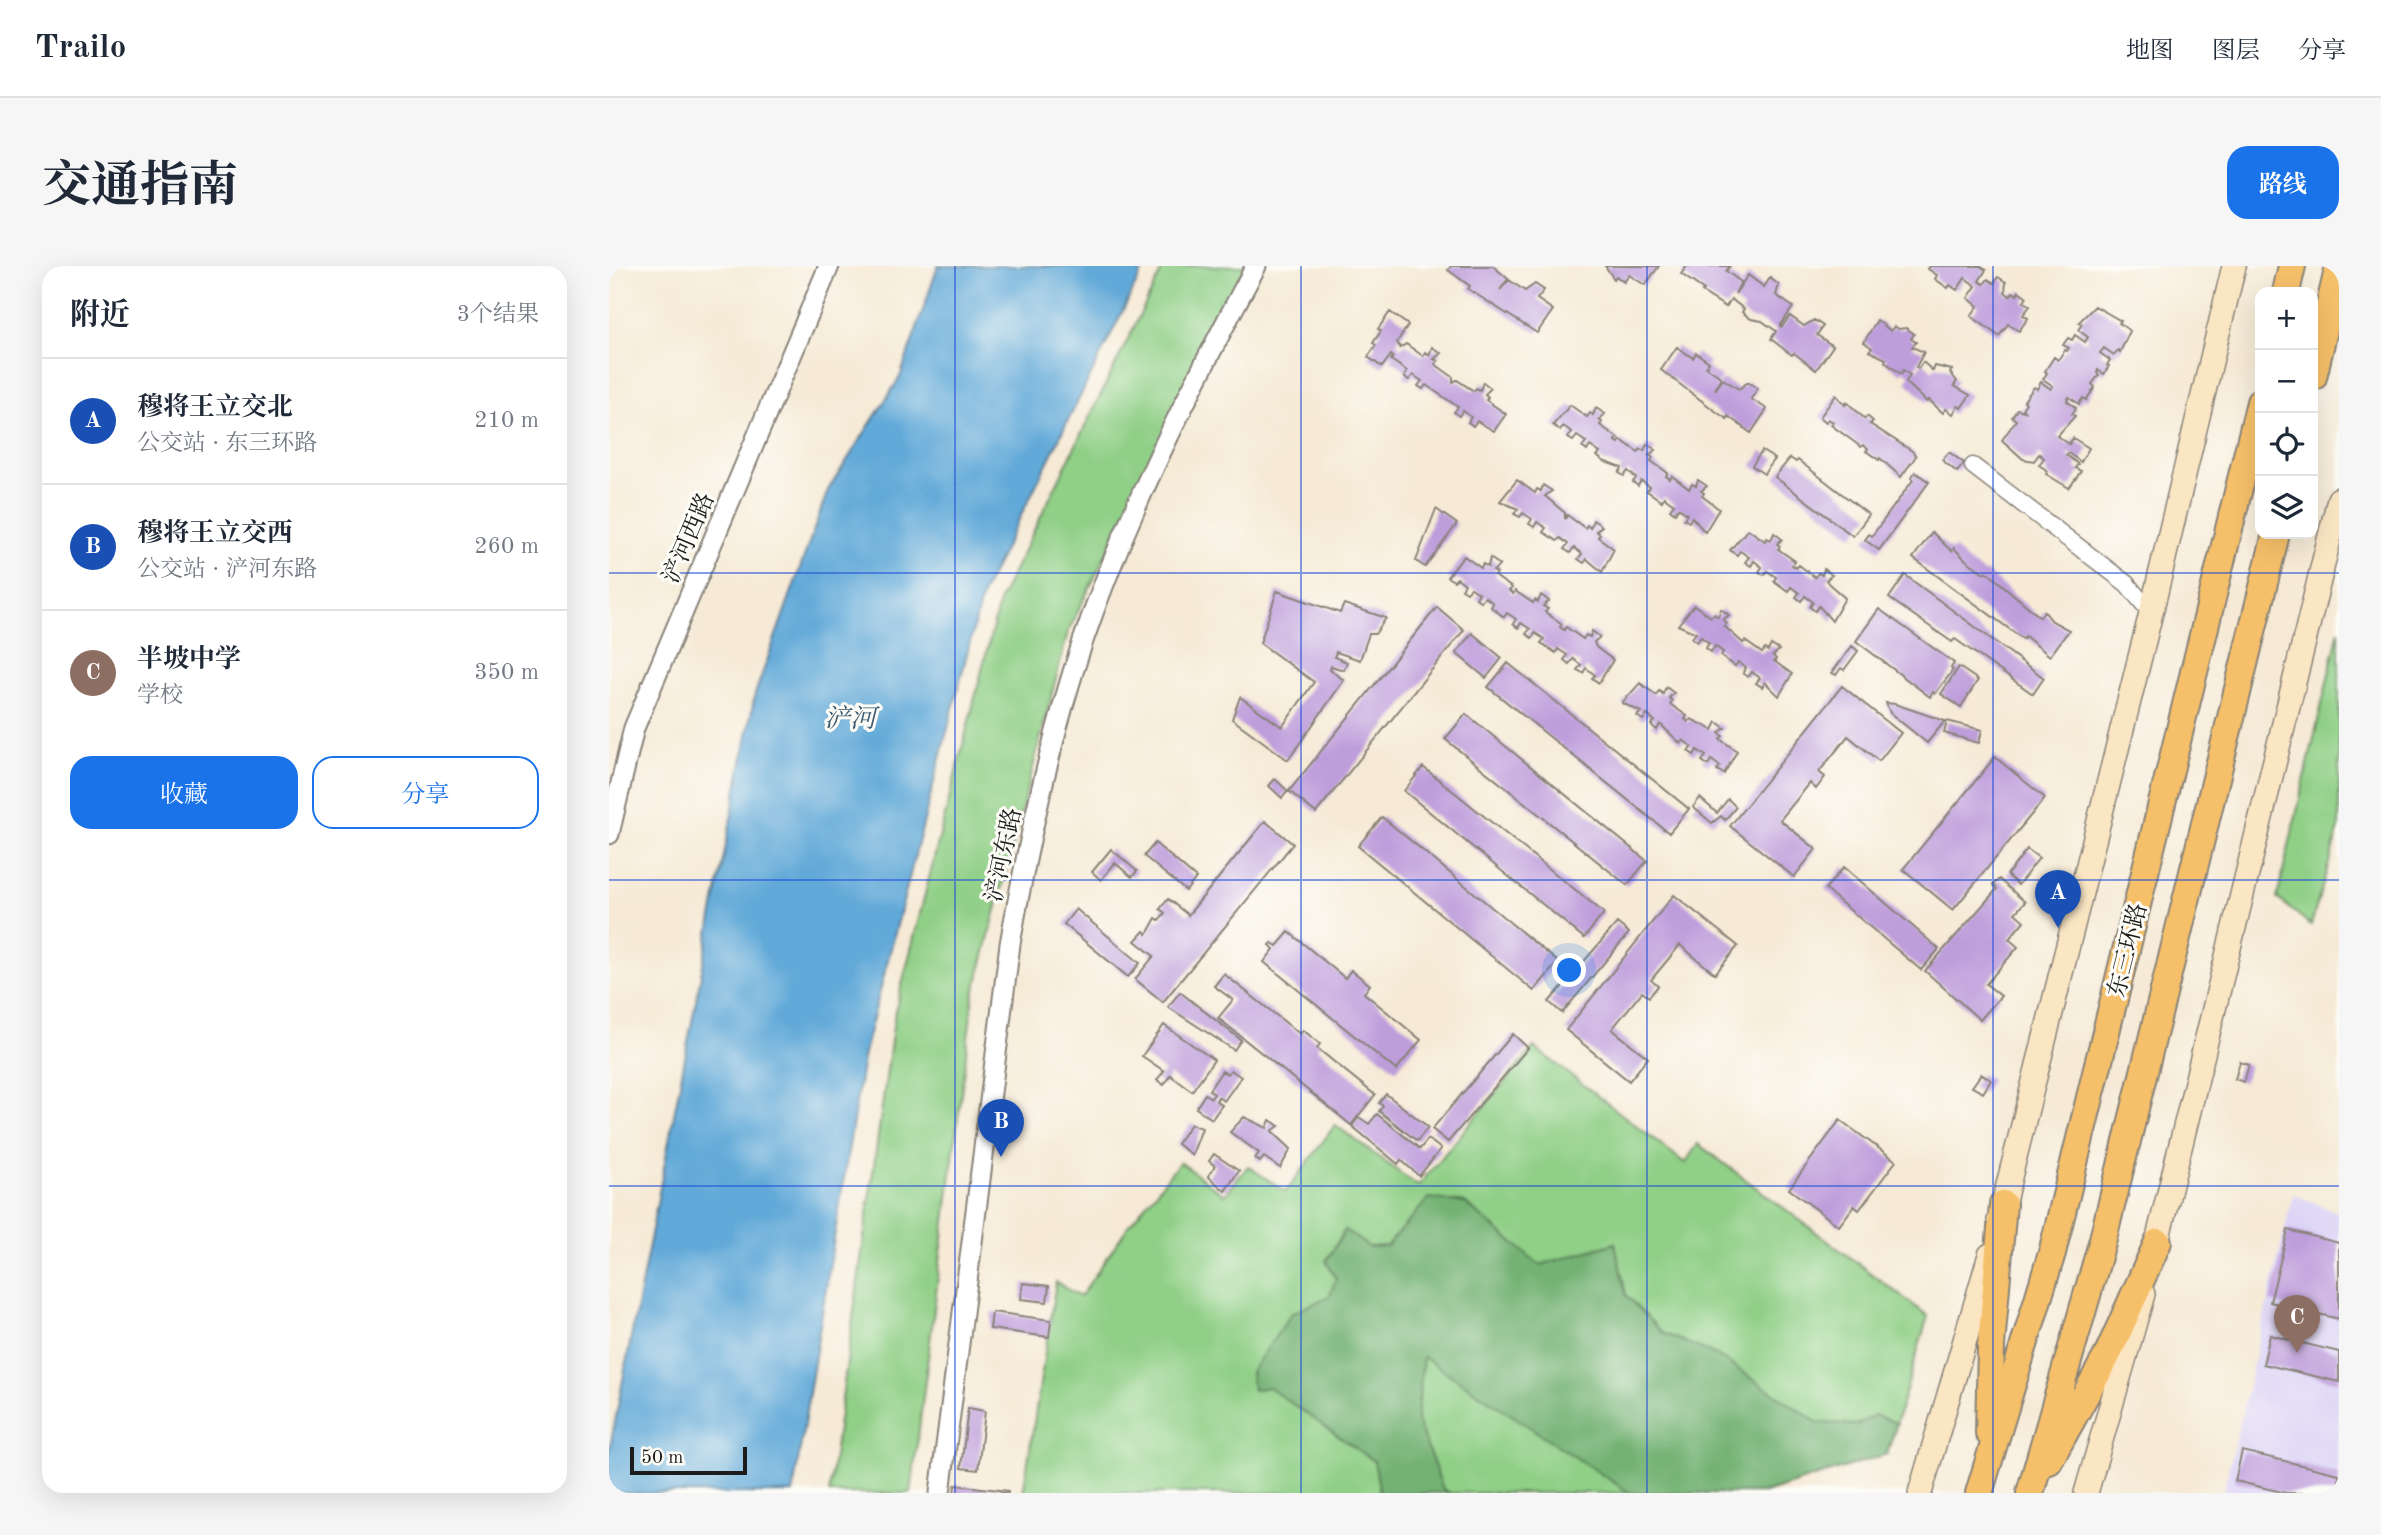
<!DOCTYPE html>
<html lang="zh">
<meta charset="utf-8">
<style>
:root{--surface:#fff;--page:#f6f6f7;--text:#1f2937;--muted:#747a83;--line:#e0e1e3;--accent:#1a73e8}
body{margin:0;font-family:"Old Standard TT","Noto Serif SC",serif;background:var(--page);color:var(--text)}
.controls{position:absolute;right:21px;top:21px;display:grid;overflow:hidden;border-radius:14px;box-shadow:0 7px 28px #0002}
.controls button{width:63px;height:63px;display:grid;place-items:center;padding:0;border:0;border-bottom:2px solid var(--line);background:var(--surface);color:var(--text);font:35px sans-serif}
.scale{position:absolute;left:21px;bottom:18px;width:117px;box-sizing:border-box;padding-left:7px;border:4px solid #1c1c1c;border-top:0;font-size:19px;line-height:24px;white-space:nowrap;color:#1c1c1c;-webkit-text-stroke:5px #fdfcf7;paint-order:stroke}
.you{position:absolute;left:961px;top:705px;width:24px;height:24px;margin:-18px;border:5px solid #fff;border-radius:50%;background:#1a73e8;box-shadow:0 0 0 10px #1a73e833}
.badge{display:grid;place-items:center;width:46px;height:46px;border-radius:50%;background:var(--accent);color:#fff;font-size:23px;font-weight:700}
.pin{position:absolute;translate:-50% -58px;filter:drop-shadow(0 2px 4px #0008)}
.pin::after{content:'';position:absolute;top:37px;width:24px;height:21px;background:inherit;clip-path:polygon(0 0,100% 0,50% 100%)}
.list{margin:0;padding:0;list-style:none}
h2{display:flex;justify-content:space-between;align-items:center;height:91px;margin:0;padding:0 28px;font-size:30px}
h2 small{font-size:23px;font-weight:400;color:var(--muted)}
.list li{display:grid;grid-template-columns:46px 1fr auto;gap:21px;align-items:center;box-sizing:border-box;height:126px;padding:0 28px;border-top:2px solid var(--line)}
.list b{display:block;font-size:26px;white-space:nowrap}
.list p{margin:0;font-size:23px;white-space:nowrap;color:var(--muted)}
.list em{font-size:23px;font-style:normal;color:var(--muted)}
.actions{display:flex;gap:14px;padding:21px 28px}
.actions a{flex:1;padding:16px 0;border:2px solid var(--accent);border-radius:21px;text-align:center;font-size:24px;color:var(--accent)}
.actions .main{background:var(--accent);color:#fff}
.icon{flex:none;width:38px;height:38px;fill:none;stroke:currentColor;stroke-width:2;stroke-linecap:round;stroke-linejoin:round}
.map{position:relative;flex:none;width:1730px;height:1227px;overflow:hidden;border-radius:21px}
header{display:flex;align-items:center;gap:42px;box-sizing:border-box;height:98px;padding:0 35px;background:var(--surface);border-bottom:2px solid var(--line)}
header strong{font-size:33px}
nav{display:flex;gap:38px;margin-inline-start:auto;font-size:24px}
.intro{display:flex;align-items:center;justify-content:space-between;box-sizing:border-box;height:168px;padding:0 42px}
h1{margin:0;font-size:49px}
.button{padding:18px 32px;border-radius:21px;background:var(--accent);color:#fff;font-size:24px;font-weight:700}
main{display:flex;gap:42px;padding:0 42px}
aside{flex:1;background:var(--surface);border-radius:21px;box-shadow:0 7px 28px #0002}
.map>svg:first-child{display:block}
.built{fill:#ddd5f6}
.green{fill:#8fcf86;stroke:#567651;stroke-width:2}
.forest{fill:#73b273;stroke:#486748;stroke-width:2}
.water{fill:#61a9d8;stroke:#3e627a;stroke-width:2}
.building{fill:#be9ddb}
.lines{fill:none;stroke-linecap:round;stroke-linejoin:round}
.minor-casing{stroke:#898379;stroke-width:19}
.tertiary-casing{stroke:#898379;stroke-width:23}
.secondary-casing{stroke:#898379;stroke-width:26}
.trunk-casing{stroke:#898379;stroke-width:30}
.minor{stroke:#fff;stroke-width:16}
.tertiary{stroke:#fff;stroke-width:19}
.secondary{stroke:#fbe6c4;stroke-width:23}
.trunk{stroke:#f6c06b;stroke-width:26}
.grid{fill:none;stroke:#1d4ed8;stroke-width:2;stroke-opacity:0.55}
.labels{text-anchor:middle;stroke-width:6;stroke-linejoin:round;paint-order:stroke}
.street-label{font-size:24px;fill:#1c1c1c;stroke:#fdfcf7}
.water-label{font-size:26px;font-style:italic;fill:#3b5b71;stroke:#fdfcf7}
</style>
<header>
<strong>Trailo</strong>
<nav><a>地图</a><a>图层</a><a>分享</a></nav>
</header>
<div class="intro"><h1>交通指南</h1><a class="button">路线</a></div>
<main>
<aside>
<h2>附近<small>3个结果</small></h2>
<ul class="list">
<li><span class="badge" style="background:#1a4fb4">A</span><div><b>穆将王立交北</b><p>公交站 · 东三环路</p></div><em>210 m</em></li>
<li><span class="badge" style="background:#1a4fb4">B</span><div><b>穆将王立交西</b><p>公交站 · 浐河东路</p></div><em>260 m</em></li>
<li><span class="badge" style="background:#8d6e63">C</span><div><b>半坡中学</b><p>学校</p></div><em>350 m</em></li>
</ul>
<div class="actions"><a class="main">收藏</a><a>分享</a></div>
</aside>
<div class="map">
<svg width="1730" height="1227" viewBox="0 0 1730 1227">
<rect width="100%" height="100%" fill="#fdfcf7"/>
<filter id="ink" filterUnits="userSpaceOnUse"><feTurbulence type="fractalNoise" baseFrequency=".0143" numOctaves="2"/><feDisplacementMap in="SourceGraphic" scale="14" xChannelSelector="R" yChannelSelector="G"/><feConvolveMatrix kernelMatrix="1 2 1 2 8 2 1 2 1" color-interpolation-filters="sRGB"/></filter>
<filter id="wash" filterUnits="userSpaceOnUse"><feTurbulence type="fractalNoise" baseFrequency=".00686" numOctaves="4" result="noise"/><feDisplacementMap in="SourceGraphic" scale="28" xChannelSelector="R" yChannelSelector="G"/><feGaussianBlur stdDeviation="1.57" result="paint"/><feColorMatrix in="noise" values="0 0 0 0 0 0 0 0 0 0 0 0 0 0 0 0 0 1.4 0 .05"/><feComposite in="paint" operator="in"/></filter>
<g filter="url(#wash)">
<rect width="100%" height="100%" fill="#f6ead6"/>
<path class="built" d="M1684 928 1730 947V1227H1614Z"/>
<path class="green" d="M555 0H637L459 366 364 732 302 1227H220L286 746 391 333Z
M1730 364V562L1702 659 1668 632Z
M925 781 1076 897 1089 878 1319 1050 1278 1188 1155 1227H414L447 1016 471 1031 520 959 571 896 616 929 639 900 677 926 726 859 809 920Z"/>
<path class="forest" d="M820 932 856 937 931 999 1006 977 1017 1029 1053 1067 1108 1089 1208 1156 1247 1159 1266 1149 1288 1157 1278 1188 1155 1227H1021L814 1091 808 1154 834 1223 841 1227H771L765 1195 659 1121 644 1124 642 1106 683 1047 720 1031 727 1013 717 995 736 964 760 981 778 980Z"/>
<path class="water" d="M329 0H536L374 326 255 787 184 1227H0V1186L146 428 219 224 291 111Z"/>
<g id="blocks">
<path class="building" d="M842 0H884L899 13 891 24 900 14 916 25 926 18 935 24 928 33 944 44 928 67 859 23 861 20 839 4Z
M996 0H1050L1036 19 1020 9 1015 16 1007 10 1005 13Z
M1078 0H1121L1117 5 1132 16 1126 28 1139 9 1155 21 1161 12 1170 19 1167 29 1184 41 1171 60 1173 61 1181 50 1195 60 1205 54 1214 60 1208 69 1224 80 1207 104 1185 87 1183 89 1176 84 1162 73 1167 65 1153 55 1142 53 1133 46 1135 43 1122 33 1117 41 1093 26 1095 24 1072 8Z
M1321 0H1371L1377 4 1370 15 1375 18 1379 13 1385 17 1389 11 1397 16 1396 26 1401 30 1404 26 1408 29 1410 25 1418 31 1415 36 1421 40 1414 49 1419 52 1410 65 1399 58 1390 70 1362 50 1369 40 1359 32 1367 20 1356 12 1348 24 1341 19 1339 22 1326 13 1328 9 1319 3Z
M1486 40 1512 55 1510 57 1521 65 1511 86 1509 84 1505 89 1495 82 1491 87 1501 94 1498 99 1500 100 1495 108 1489 104 1488 107 1490 109 1483 118 1486 121 1477 134 1474 132 1470 138 1460 131 1458 135 1467 142 1463 148 1466 150 1448 170 1460 178 1464 172 1480 182 1472 196 1459 187 1457 189 1469 198 1466 202 1472 205 1460 222 1437 208 1439 205 1430 199 1435 192 1430 188 1425 195 1414 193 1393 174 1407 154 1403 151 1408 143 1415 145 1413 143 1417 137 1415 135 1425 121 1428 123 1432 116 1442 123 1444 120 1434 113 1438 107 1436 105 1445 91 1449 94 1456 84 1458 85 1460 82 1454 79 1459 72 1463 74 1466 69 1476 76 1479 71 1469 64 1473 58 1470 56Z
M781 46 799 59 788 76 791 82 797 78 814 90 816 86 820 89 823 81 832 87 825 93 829 95 826 98 844 111V116L848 114 865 125 867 122 871 124 874 116 882 122 876 128 879 131 877 134 897 148 885 165 868 155 864 160 859 156 862 151 854 145 850 150 845 146 849 141 817 119 814 123 809 120 813 115 804 109 800 114 795 111 798 105 782 94 784 91 782 89 773 101 759 91 767 79 764 77 772 65 769 63Z
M1268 54 1282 65 1285 60 1290 63 1297 62 1305 68 1302 73 1307 76 1303 81 1315 86 1307 101 1309 103 1314 96 1324 105 1326 100 1343 104 1341 107 1348 115 1345 120 1361 129 1352 142 1349 140 1344 148 1337 143 1334 147 1320 134 1318 136 1297 116 1301 109 1294 104 1292 108 1276 96 1277 93 1260 85 1263 82 1255 76Z
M1068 81 1084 92 1087 87 1100 96 1097 101 1112 111 1106 124 1114 113 1130 123 1139 116 1149 122 1142 133 1158 143 1142 167 1119 150 1118 153 1109 147 1052 104Z
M1227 129 1236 139 1238 136 1256 153 1258 150 1264 155 1261 158 1303 185 1307 190 1292 211 1271 192 1270 194 1257 185 1259 183 1254 179 1252 181 1222 159 1224 156 1219 153 1217 156 1211 151Z
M961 139 978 151 981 147 984 149 987 142 996 148 990 154 993 156 991 159 1009 172 1006 175 1010 177 1012 174 1029 186 1032 183 1035 185 1038 178 1047 184 1040 189 1044 191 1042 195 1059 207 1057 210 1061 213 1063 210 1080 223 1083 218 1087 220 1089 214 1098 220 1092 225 1095 227 1093 230 1110 243 1096 266 1083 251 1080 256 1075 253 1078 248 1069 242 1066 247 1061 243 1065 238 1055 231 1053 235 1038 225 1041 221 1032 215 1029 220 1024 216 1027 212 1019 205 1015 210 1010 207 1013 202 994 195 988 190 991 187 981 180 978 185 973 181 977 176 968 170 964 175 959 172 963 166 954 160 951 164 944 159Z
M1153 185 1166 193 1155 208 1143 200Z
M1340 186 1355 197 1348 206 1333 194Z
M1181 192 1187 196 1189 194 1260 249 1244 270 1166 211Z
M1306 206 1320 216 1270 284 1256 274 1260 268 1263 270 1304 214 1302 212Z
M908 214 926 227 928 223 932 225 934 219 943 225 936 230 956 247V253L958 249 976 262 978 259 981 262 984 254 993 260 987 265 991 268 989 271 1005 283 993 306 978 293 975 297 969 293 973 288 965 282 961 287 955 283 959 278 951 272 948 275 934 266 937 262 928 256 925 261 920 258 923 253 914 247 911 251 905 248 909 243 891 235Z
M827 243 848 258 816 301 807 295Z
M1139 263 1156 275 1158 272 1162 274 1165 267 1173 273 1168 278 1171 280 1169 283 1186 295 1183 299 1187 302 1190 299 1206 311 1209 307 1213 309 1215 303 1223 309 1217 314 1220 318 1236 332 1223 355 1210 340 1206 345 1201 341 1204 336 1196 330 1192 335 1187 331 1190 327 1182 321 1179 325 1165 315 1167 311 1158 305 1155 309 1150 306 1153 301 1145 295 1142 300 1136 296 1140 291 1131 285 1128 289 1121 284Z
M1323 266 1337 280 1343 285 1345 282 1357 294 1375 307 1377 305 1431 351 1435 345 1443 355 1460 364 1441 390 1416 370 1414 373 1304 292Z
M855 290 872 302 874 298 879 301 881 292 891 299 884 305 888 307 886 310 903 322 900 325 904 328 906 325 924 337 926 334 929 336 932 329 940 335 934 340 939 343 936 346 953 358 951 361 955 364 957 361 974 373 977 369 981 371 983 365 991 371 985 376 987 381 1004 394 990 417 983 412 986 409 977 402 974 407 968 404 972 399 964 393 960 398 955 394 958 389 949 383 947 387 932 377 935 373 926 367 923 372 917 368 921 363 912 357 909 362 904 358 907 353 898 347 895 351 882 341 884 337 876 331 872 336 867 332 870 327 862 322 858 326 853 323 856 318 848 312 845 315 838 311Z
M1296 309 1435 412 1424 428 1346 373 1343 376 1280 332Z
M668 325 731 347 735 338 777 352 766 368H760L751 394 727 386 725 391 738 396 735 404 722 400 721 404 735 414 679 494 623 453 631 431 673 461 705 416 651 377Z
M1085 339 1102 351 1105 348 1109 351 1112 343 1120 349 1114 354 1118 357 1115 360 1134 377 1136 375 1153 387 1156 383 1159 385 1162 379 1170 384 1164 390 1167 393 1165 395 1183 408 1170 430 1156 416 1153 421 1147 417 1151 412 1143 406 1139 411 1134 407 1137 402 1129 396 1126 400 1112 390 1114 386 1106 380 1102 386 1097 382 1100 377 1092 371 1088 376 1083 372 1087 367 1069 359Z
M828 341 855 364 707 547 680 525Z
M1270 343 1345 397 1342 402 1344 404 1326 428 1324 426 1321 431 1247 375Z
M863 367 893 392 877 412 847 387Z
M1243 380 1249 385 1235 404 1232 402 1227 409 1223 407Z
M899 397 1080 543 1060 567 879 421Z
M1350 401 1369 414 1352 441 1332 428Z
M1031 417 1047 429 1050 425 1054 428 1057 421 1065 427 1060 432 1063 435 1061 438 1078 450 1076 453 1079 456 1082 453 1104 464 1108 456 1116 462 1110 467 1114 470 1111 473 1128 485 1115 508 1108 504 1111 500 1102 494 1099 499 1093 495 1097 490 1088 484 1085 489 1079 485 1083 481 1074 474 1072 478 1051 458 1048 464 1042 459 1046 455 1038 449 1034 454 1028 450 1032 446 1013 437Z
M1233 420 1292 467 1270 495 1239 470 1210 506 1216 511 1207 523 1201 517 1171 554 1207 583 1185 611 1121 560Z
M1277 437 1286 438 1336 455 1318 477 1281 447Z
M857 448 1038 595 1018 619 836 473Z
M1338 455 1373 464 1370 477 1335 467Z
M1386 491 1436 532 1344 644 1294 603Z
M814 501 995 647 975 672 795 525Z
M666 513 679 525 673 532 660 520Z
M1091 532 1108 547 1119 533 1127 541 1116 554 1112 550 1103 557 1084 541Z
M773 551 949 696 925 725 749 580Z
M656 555 684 578 554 736 526 713 545 690 526 675 535 665 538 668 547 652 550 654 556 647 551 643 559 633 579 649Z
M546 577 587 612 577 625 535 590Z
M502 583 528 605 523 611 506 597 492 614 483 606Z
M1418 583 1430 592 1409 619 1398 609Z
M1235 601 1330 683 1312 704 1216 623Z
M1390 613 1416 636 1406 647 1415 655 1400 673 1409 681 1377 718 1392 730 1371 754 1316 705 1388 623 1384 619Z
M1065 629 1129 680 1106 708 1071 679 1042 714 1049 720 1040 731 1033 726 1003 763 1039 792 1020 815 957 764Z
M467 643 531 697 519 711 455 658Z
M1008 657 1020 667 953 747 940 736Z
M680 666 736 712 742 704 761 719 755 727 812 774 787 804 655 696 665 683 661 679 663 677 668 680Z
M615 708 691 768 694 764 711 778 708 782 766 829 742 859 609 752 624 734 605 720Z
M571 726 632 774 625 784 559 741Z
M555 759 605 794 583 825 561 809 555 819 548 814 555 805 533 790Z
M904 768 919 782 839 876 823 863Z
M1631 796 1640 799 1635 816 1626 813Z
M622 804 632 811 615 835 609 831 607 835 613 839 603 853 587 842 596 828 602 832 605 828 600 824 613 805 618 808Z
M1372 808 1382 814 1374 827 1363 821Z
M777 828 819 861 808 875 770 845 774 840 770 837Z
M768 848 811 883 819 873 832 883 810 910 792 894 789 898 743 860 750 851 760 858Z
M635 851 658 862 661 854 670 860 663 865 682 883 671 902 655 891 651 896 646 892 650 887 621 866Z
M1231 854 1287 895 1250 944 1245 940 1230 960 1180 923Z
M582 858 593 862 583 889 568 878Z
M605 888 630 905 616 925 599 910 606 900 600 895Z
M1679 964 1730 977V1053L1661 1036Z
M414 1017 440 1020 438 1036 412 1033Z
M383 1046 442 1054 440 1071 381 1063Z
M1661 1069 1730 1086V1116L1654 1098Z
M359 1142 376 1145 369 1204 352 1202Z
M1633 1185 1730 1208V1227H1677L1626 1215Z
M346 1219 399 1225V1227H345Z"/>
</g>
</g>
<g filter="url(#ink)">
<use href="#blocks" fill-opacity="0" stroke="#898379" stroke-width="2"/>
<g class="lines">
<defs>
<path id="minor" d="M1364 200 1518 318 1542 347"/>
<path id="tertiary" d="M0 568 25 462 220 0
M331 1227 401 678C419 576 441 473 474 375 519 244 582 121 647 0"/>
<path id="secondary" d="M1390 955 1542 347 1625 0
M1544 992 1730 233
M1311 1227 1381 989
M1477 1227 1534 1028"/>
<path id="trunk" d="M1677 26 1683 0
M1704 111 1730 0
M1380 1167 1382 1080 1394 938
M1440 1195 1498 1090 1549 976
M1370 1227 1443 987 1651 136
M1421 1227 1493 977 1667 268"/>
</defs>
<use href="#minor" class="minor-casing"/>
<use href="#tertiary" class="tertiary-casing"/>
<use href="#secondary" class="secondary-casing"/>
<use href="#trunk" class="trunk-casing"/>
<use href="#minor" class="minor"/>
<use href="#tertiary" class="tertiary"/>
<use href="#secondary" class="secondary"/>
<use href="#trunk" class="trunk"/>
</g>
</g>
<path class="grid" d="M346 0V1227M692 0V1227M1038 0V1227M1384 0V1227M0 307H1730M0 614H1730M0 920H1730"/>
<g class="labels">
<g class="street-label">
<text transform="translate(79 272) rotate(-67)" y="8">浐河西路</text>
<text transform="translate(394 589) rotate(-78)" y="8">浐河东路</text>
<text transform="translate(1518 684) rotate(-76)" y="8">东三环路</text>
</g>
<g class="water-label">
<text x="241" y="461">浐河</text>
</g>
</g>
</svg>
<div class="controls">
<button>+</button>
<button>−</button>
<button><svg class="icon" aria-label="locate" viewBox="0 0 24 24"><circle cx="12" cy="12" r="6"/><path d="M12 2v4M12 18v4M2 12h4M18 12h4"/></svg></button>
<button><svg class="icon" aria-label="layers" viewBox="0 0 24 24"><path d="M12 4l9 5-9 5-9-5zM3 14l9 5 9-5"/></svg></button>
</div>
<div class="scale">50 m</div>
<div class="you"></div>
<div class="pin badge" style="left:1449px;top:662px;background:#1a4fb4">A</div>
<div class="pin badge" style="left:392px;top:891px;background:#1a4fb4">B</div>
<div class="pin badge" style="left:1688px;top:1087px;background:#8d6e63">C</div>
</div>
</main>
